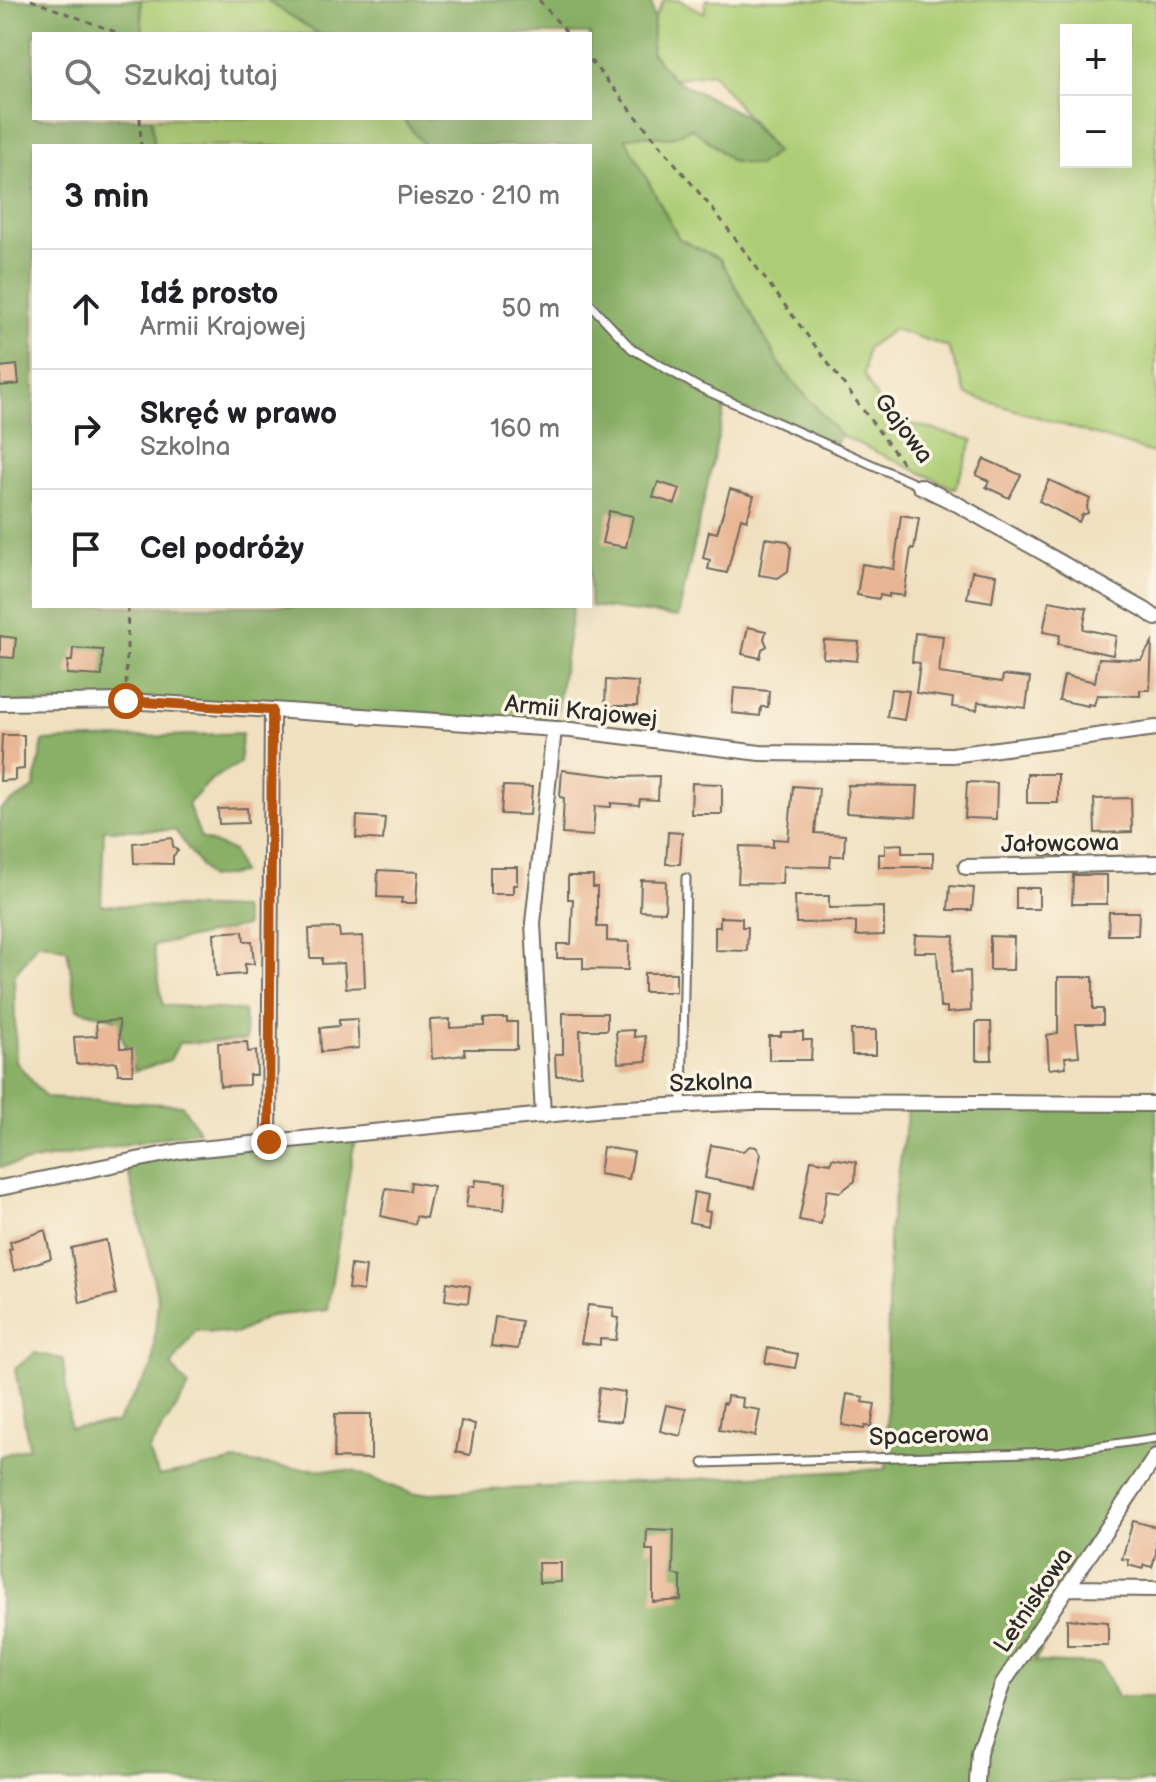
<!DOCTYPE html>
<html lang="pl">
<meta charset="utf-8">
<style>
:root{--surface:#fff;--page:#f6f6f6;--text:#202124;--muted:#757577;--line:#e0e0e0}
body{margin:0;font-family:"Balsamiq Sans",sans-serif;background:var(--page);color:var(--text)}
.controls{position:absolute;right:24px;top:24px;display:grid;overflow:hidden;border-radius:0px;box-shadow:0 8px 32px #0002}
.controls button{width:72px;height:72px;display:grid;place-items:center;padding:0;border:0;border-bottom:2px solid var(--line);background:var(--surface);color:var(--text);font:40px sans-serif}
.stop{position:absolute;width:24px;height:24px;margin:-18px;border:6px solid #b45309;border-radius:50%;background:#fff}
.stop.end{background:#b45309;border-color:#fff;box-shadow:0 2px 8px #0008}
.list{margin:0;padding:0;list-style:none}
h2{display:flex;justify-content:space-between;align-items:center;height:104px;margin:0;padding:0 32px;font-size:34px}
h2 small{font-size:26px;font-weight:400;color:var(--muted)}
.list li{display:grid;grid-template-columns:52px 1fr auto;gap:24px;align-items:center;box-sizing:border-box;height:120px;padding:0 32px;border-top:2px solid var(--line)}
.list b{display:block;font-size:30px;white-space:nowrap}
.list p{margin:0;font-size:26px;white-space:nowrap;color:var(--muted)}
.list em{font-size:26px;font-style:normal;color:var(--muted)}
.icon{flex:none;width:44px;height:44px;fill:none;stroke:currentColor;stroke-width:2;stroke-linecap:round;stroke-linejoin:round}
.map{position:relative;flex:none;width:1156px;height:1782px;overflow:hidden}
.search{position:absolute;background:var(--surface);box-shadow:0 8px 32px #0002;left:32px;top:32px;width:560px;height:88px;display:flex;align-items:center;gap:20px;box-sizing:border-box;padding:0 28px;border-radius:0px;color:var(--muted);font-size:30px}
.panel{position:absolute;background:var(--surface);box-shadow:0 8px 32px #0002;left:32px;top:144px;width:560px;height:464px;border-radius:0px}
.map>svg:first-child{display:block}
.green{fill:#accd75;stroke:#6c7c50;stroke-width:2;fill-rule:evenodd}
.forest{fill:#89b066;stroke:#5a6e48;stroke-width:2}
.building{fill:#e8b694}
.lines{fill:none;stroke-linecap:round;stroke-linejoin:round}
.lane-casing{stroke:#706a5f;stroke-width:11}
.street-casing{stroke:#706a5f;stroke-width:18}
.path{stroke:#706a5f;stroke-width:3;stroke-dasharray:6 6;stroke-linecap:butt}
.lane{stroke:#fff;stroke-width:7}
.street{stroke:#fff;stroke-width:14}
.route{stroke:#b45309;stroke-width:10}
.labels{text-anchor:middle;stroke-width:7;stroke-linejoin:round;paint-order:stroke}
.street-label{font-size:24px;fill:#2b2b2b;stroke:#fcf5e5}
</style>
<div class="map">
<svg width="1156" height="1782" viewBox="0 0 1156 1782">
<rect width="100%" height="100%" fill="#fcf5e5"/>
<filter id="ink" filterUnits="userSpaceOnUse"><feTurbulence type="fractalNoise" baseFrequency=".0125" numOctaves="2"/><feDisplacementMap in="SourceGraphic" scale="16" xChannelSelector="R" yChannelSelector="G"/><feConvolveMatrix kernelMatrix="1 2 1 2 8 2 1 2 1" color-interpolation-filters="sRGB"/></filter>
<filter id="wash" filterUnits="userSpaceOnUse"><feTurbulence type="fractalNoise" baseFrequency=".006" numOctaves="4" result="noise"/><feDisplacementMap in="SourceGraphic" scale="32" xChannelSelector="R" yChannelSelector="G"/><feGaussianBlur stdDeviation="1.8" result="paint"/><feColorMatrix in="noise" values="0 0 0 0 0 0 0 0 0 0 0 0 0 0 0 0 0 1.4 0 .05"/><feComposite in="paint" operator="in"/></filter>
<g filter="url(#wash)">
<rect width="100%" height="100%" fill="#f0e0c0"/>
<path class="green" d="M140 0H266L319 34H143Z
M664 0H679L704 13 706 0H1156V454L967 395 948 347 894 329 867 348 864 375 887 418 973 440 955 489 840 435 783 370 720 259 679 239 624 138 641 135 670 138 691 128 713 144 731 161 776 152 712 73 673 79 651 52 654 19ZM1066 30H1126V162H1066Z
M152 118H402L425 146H154Z"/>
<path class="forest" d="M0 0H140L143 34H34V118H152L154 146H34V606H573L554 729 126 701 0 704Z
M266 0H651L654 19 651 52 673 79 743 115 776 152 758 166 731 161 713 144 691 128 670 138 641 135 625 138 679 239 720 259 783 370 840 435 834 450 726 401 678 617 590 606V146H425L402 118H590V34H319Z
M242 733 240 763 212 779 188 804 201 838 233 851 241 873 209 878 175 830H104L101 905 242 909 246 926 153 946 163 1005 244 1011 246 1040 179 1043 170 1060 135 1071 115 1019 77 1009 67 949 38 942 14 976 16 1062 46 1098 182 1105 199 1131 0 1167V809L34 788 43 741Z
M909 1103 1156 1104V1456L1068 1588 1035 1662 1100 1664 1117 1697H1156V1782H0V1456L29 1447 15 1369 35 1353 63 1359 70 1428 116 1423 152 1368 158 1299 126 1162 356 1133 327 1310 270 1316 236 1334 196 1330 171 1366 189 1387 148 1451 159 1476 236 1461 292 1468 353 1471 413 1494 886 1469 889 1233Z"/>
<g id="blocks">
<path class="building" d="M17 365 19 384 0 386V367Z
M984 459 1021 475 1009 498 986 487 989 481 976 475Z
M1049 480 1090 499 1087 506 1088 513 1082 515 1079 522 1039 501Z
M658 482 680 489 675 504 653 497Z
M730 489 754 496 747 520 741 518 727 573 708 569 710 560 703 558 709 531 717 533Z
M609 511 633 516 626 547 602 543Z
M901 515 919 518 914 549 911 548 904 596 889 594V597L880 595 879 599 857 595 862 564 894 569Z
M765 538 787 541 791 547 788 571 778 578 759 575Z
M972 571 996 575 992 602 967 598Z
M1049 601 1087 608 1083 629 1116 636 1113 655 1058 644 1060 635 1043 632Z
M748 627 766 631 764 639 767 646 762 649 760 658 742 654Z
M915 633 943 636 939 673 1002 682 1003 675 1030 678 1026 708 978 702 977 710 952 707 953 698 916 693 920 663 912 662Z
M0 636 16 638 14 658 0 657Z
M824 640 859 642 857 661 823 658Z
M1152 642 1150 690H1140V696L1097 695 1094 705 1088 704V706L1059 700 1064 675 1095 682 1099 658 1141 660Z
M73 648 103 650 102 676 67 674 68 661H72Z
M606 680 638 682 637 706H605Z
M734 688 769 691 768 707H761L760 716 732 713Z
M891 689 909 691 904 720 887 717Z
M2 735H24V769L15 770V780L0 781Z
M562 770 622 777 659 776 658 800 640 799 639 805 611 803V807L595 806 593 836 562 834 564 798 560 797Z
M1027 774H1058V803H1027Z
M967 782 997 783 996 819 965 818Z
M692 783 722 784V814H691Z
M848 785 918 786 916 817 846 813Z
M503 786 532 787 530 815 501 814Z
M793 786 819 788 815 833 845 835 844 856H831L830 867 783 866 782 884 738 883 740 846 773 847V839L788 840Z
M1131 798 1132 832 1095 833 1094 799Z
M247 808 248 823 219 824 218 809Z
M357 816 385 818 383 840 356 838Z
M668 832 682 833 680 864H666Z
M172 838 173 846 178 851 173 856V864L134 863 133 843Z
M1077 841V855H1042L1041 843Z
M902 844V853H933V867H879V854H885V845Z
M490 867H517V885H513V894H490Z
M378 870 418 872 416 903H401L402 898 377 897Z
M1073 875H1107V904H1072Z
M568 876H593V887H597V927H607V941L629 942 628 970 583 969V958H557V944H571L573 899H568Z
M641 880 666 881 665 912 640 911Z
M950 886 974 888 972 910H948Z
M1016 888H1039V909H1016Z
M795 896H829V908L884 907V935L856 936V922L796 923Z
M1109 912H1139L1138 935H1108Z
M720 917 742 918V927H748L747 951 715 950V927H720Z
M339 928 340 937 363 936 365 987 346 988 344 963 322 964V958H310L309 929Z
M243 931 244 941H252L254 964H245V974L216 976 214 933Z
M915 935 954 936 952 972 970 971 971 1011 947 1013V1007H940L937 952H914Z
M990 936 1014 937 1013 970H990Z
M644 973H676V992H644Z
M1058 977H1093V1009H1103V1024H1076L1079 1056 1065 1057 1066 1067 1049 1069 1047 1035 1058 1033Z
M563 1013H607V1030H580L581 1075 556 1076 555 1054H563Z
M492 1018H507V1022H517V1049H464L465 1055 432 1059 430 1020 450 1019V1028L484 1026V1019Z
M357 1019 359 1048 321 1052 320 1028 339 1026V1020Z
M119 1020 120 1048H132L133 1074H118L117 1062 76 1064 74 1037 97 1036 96 1022Z
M976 1022H991L992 1060H976Z
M634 1030V1037L645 1036 647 1061 618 1063 616 1031Z
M851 1030H876V1055H852Z
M781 1032H803V1040H812L811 1060H769V1036H781Z
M247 1042 248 1052 256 1051 257 1075H249V1085L220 1086 218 1043Z
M711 1145 743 1151 750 1146 756 1147 761 1154 754 1188 705 1178Z
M603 1147 634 1152 629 1179 599 1174Z
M832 1158 856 1162 855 1181 840 1192 827 1190 821 1224 799 1220 811 1160 831 1163Z
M476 1180 506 1183 504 1210 466 1207 469 1186H475Z
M411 1182 433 1186 426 1218 416 1216 415 1224 381 1216 386 1188 410 1191Z
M694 1192 708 1195 705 1211 710 1212 708 1226 689 1222Z
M45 1230 51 1258 14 1271 9 1250 12 1249 10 1242Z
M106 1240 116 1294 80 1303 71 1248Z
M351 1265 366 1267 363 1291 348 1289Z
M447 1282 470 1286 468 1303 445 1300Z
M588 1305 614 1308 613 1317 619 1318 616 1340 600 1339V1345L581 1343Z
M495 1317 522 1321 518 1349 491 1346Z
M768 1348 798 1354 795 1368 765 1363Z
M599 1388 625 1392 621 1422 595 1419Z
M847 1394 864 1397 862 1402 875 1404 871 1427 865 1426 864 1429 842 1425Z
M727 1396 743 1398 742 1407 760 1410 755 1436 719 1430 723 1403 726 1404Z
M666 1405 686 1409 681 1436 660 1431Z
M335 1414H371V1459L334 1458Z
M461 1421 475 1424 470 1455 456 1452Z
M1133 1521 1156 1527V1553L1152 1567 1144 1565 1143 1569 1128 1565 1129 1560 1122 1559Z
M647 1529 674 1530 673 1574 681 1576V1600L653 1602V1550H646Z
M538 1563H561V1582L539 1583Z
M1067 1619 1108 1622V1645H1067Z"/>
</g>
</g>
<g filter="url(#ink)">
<use href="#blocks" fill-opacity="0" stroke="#706a5f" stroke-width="2"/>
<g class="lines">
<defs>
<path id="lane" d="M590 304 632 349 698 387 920 486
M682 1105 686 878
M703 1463 1059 1452 1156 1438"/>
<path id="street" d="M920 486 957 504 1145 610 1156 618
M0 703 126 701 272 710 571 730 760 753 952 755 1156 728
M966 867 1156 863
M543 1116 533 923 554 729
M269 1142 272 710
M0 1188 180 1151 605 1109 752 1102 1156 1104
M1068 1588 1156 1589
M977 1782 979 1752 1003 1683 1156 1456"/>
</defs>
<use href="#lane" class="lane-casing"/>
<use href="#street" class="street-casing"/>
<path class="path" d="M31 0 121 34
M539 0 568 34
M590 60 719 217 904 465
M140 118 141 146
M126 685 128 606"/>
<use href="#lane" class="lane"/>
<use href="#street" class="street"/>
</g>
</g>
<g class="lines" filter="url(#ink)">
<path class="route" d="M126 701 272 710 269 1142"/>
</g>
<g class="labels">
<g class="street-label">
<text transform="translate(904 428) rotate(53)" y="8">Gajowa</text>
<text transform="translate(581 711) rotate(6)" y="8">Armii Krajowej</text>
<text transform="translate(1060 843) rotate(-1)" y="8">Jałowcowa</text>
<text transform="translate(711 1082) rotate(-2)" y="8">Szkolna</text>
<text transform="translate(929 1435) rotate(-2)" y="8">Spacerowa</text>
<text transform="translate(1033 1600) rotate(-56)" y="8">Letniskowa</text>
</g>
</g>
</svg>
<div class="controls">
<button>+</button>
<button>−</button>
</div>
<div class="stop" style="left:126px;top:701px"></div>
<div class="stop end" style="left:269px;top:1142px"></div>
<div class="search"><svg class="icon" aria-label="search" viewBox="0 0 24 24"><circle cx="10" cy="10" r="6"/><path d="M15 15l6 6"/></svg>Szukaj tutaj</div>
<section class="panel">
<h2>3 min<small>Pieszo · 210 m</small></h2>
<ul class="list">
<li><svg class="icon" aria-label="ahead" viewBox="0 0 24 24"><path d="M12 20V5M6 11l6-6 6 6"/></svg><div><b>Idź prosto</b><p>Armii Krajowej</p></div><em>50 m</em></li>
<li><svg class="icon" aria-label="right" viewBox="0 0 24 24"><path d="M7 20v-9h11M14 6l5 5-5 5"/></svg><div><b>Skręć w prawo</b><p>Szkolna</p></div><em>160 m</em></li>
<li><svg class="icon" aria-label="arrive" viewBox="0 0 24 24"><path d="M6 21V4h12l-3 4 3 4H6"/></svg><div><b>Cel podróży</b></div></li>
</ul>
</section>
</div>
